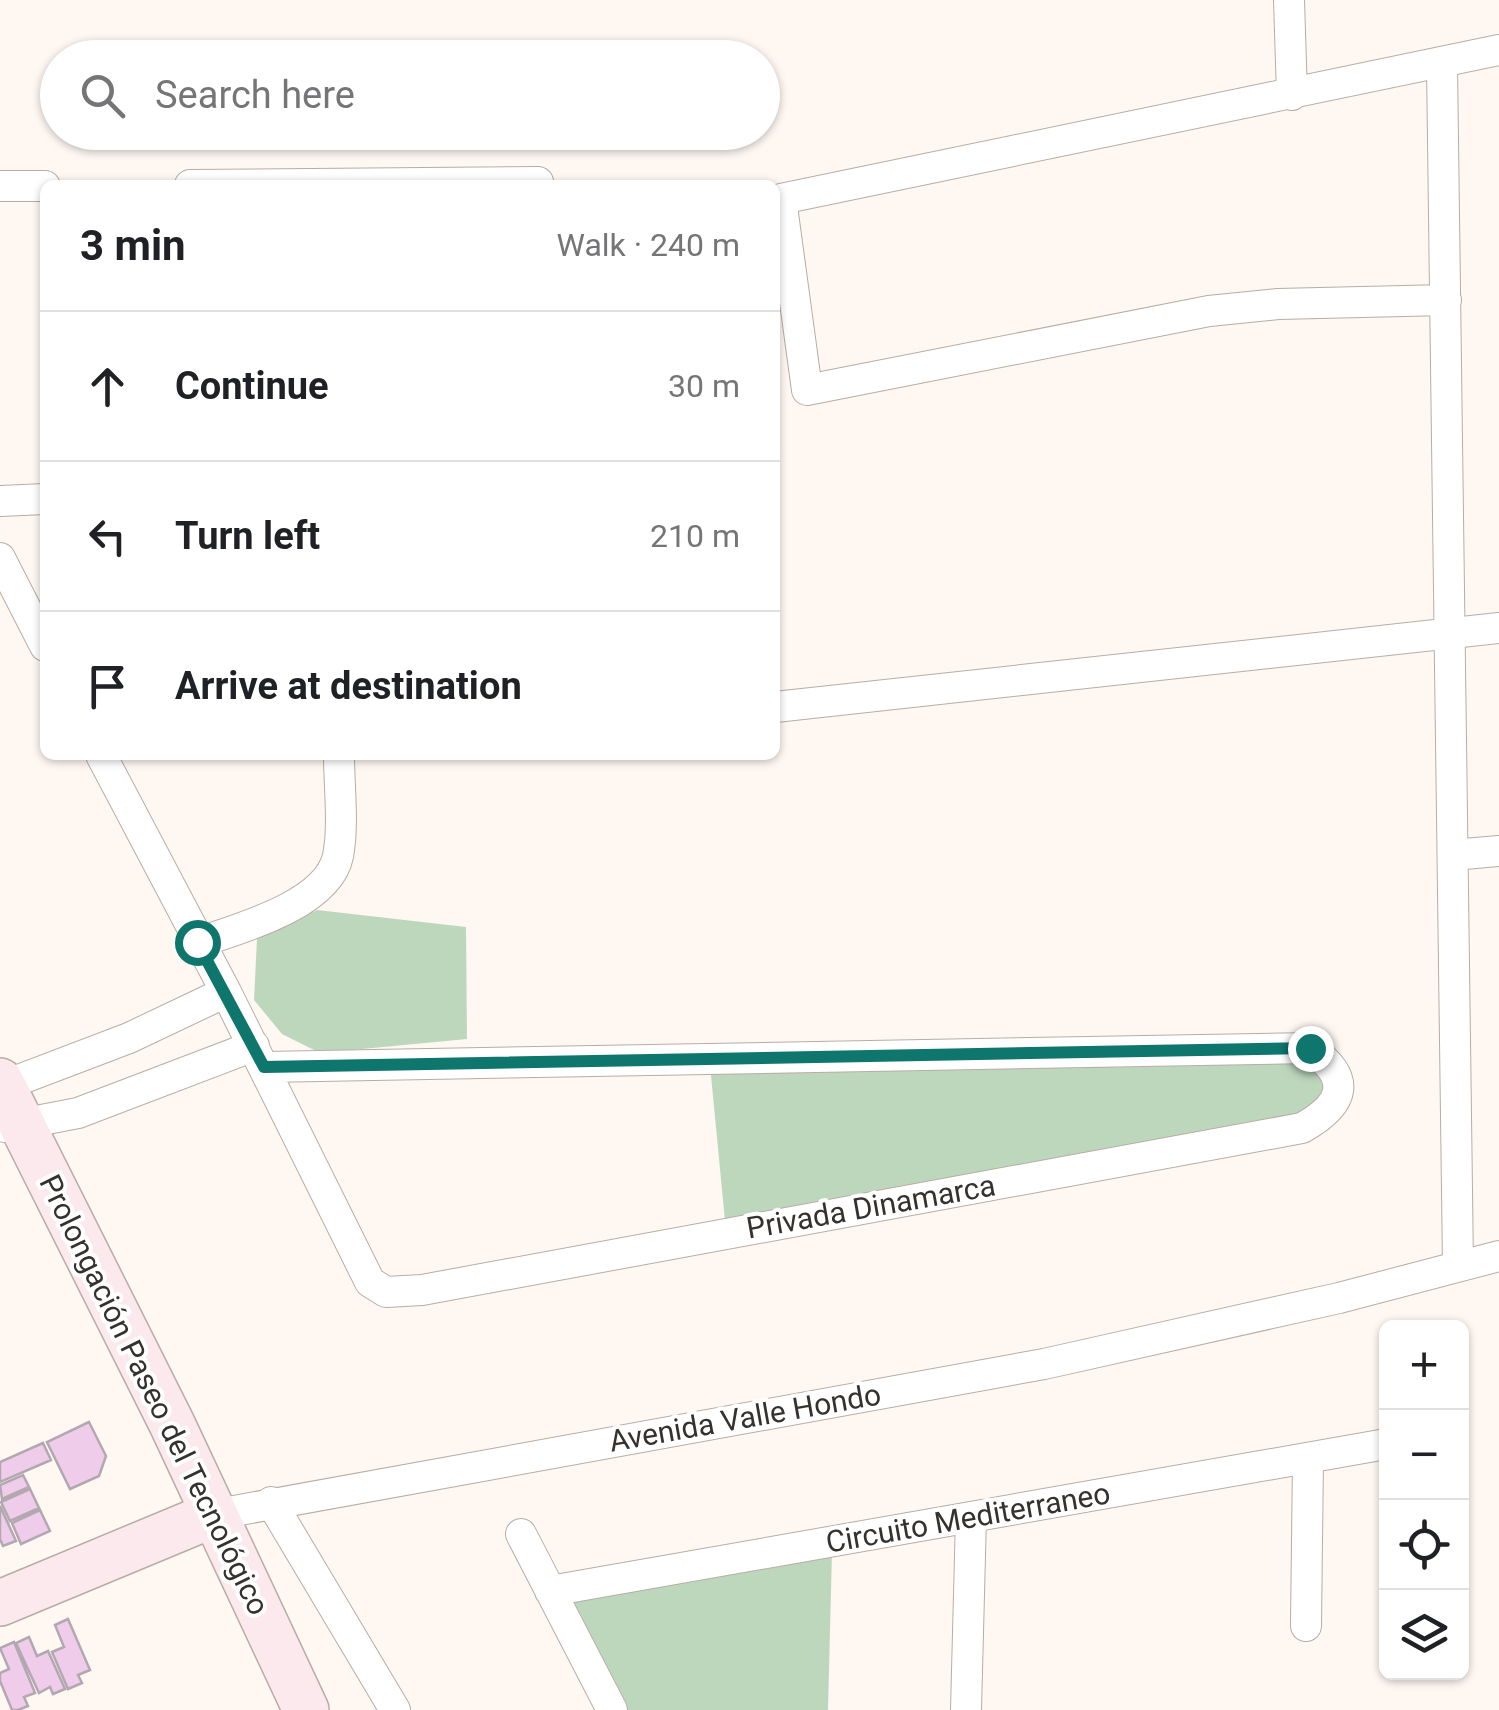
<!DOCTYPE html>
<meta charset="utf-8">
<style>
:root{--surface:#fff;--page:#f6f6f6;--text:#202124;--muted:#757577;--line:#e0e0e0}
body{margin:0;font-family:Roboto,sans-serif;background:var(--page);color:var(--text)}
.controls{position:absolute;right:30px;bottom:30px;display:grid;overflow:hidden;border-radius:15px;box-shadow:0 2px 8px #0004}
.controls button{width:90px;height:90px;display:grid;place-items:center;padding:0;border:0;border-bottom:2px solid var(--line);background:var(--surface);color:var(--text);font:50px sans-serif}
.stop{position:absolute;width:30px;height:30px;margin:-22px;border:8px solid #0f766e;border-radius:50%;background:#fff}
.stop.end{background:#0f766e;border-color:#fff;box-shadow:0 2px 10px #0008}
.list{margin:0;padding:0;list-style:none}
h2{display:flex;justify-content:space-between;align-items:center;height:130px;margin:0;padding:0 40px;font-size:42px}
h2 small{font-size:32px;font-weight:400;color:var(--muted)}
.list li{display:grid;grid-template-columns:65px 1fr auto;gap:30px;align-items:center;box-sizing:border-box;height:150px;padding:0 40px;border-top:2px solid var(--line)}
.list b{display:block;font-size:38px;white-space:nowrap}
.list em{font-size:32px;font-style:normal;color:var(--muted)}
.icon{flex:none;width:55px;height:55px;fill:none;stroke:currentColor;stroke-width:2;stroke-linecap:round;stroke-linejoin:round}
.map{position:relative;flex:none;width:1499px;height:1710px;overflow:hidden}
.search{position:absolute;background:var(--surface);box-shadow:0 2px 8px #0004;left:40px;top:40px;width:740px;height:110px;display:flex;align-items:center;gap:25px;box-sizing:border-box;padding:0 35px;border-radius:55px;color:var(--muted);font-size:38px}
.panel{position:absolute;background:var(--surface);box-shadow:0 2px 8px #0004;left:40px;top:180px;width:740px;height:580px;border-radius:15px}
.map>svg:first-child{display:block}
.green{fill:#bdd7bd}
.building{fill:#f0cceb;stroke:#b2a8b0;stroke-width:2.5}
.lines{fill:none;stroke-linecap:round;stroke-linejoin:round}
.street-casing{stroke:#b8ada5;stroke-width:32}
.secondary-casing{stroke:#b8ada5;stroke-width:48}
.street{stroke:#fff;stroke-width:30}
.secondary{stroke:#fbe9ee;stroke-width:45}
.route{stroke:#0f766e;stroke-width:12}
.labels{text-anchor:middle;stroke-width:8;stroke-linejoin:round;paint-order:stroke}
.street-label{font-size:30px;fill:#35312e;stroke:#fff}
</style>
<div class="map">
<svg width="1499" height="1710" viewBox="0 0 1499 1710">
<rect width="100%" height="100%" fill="#fef7f2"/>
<path class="green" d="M317 910 466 927 467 1039 320 1053 282 1034 254 1000 257 939Z
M1316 1062 1328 1083 1310 1116 725 1221 710 1065Z
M832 1551 828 1710H625L563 1596Z"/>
<path class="building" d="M89 1422 106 1456 99 1476 70 1489 47 1442Z
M43 1443 51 1460 0 1482V1462Z
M23 1475 29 1487 2 1499 0 1485Z
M30 1489 39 1508 10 1521 1 1502Z
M0 1506 16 1541 3 1546 0 1539Z
M40 1510 50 1531 21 1544 12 1523Z
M68 1619 90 1670 78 1675 82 1683 68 1689 52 1652 64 1647 55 1625Z
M29 1637 37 1656 48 1651 65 1689 53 1694 50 1687 39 1693 16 1643Z
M14 1642 35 1693 24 1697 28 1706 18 1710H12L0 1681V1673L9 1669 0 1648Z"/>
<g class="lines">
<defs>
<path id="street" d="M1289 0 1292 95
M1442 65 1458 1266
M190 185 538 182
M0 186H45
M1446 300 1278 304 1209 311 807 390 781 199 1499 50
M0 501 45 499
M0 558 45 646
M775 707 1499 628
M101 755 226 992 370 1282 386 1292 422 1290 1302 1128C1345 1104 1353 1078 1309 1048L265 1067
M1453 855 1499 851
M197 943C238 929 328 905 338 856 344 825 339 787 339 755
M0 1087 129 1038 226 992
M5 1127 78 1113 254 1046
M271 1502 395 1710
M212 1515 1044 1364 1339 1298 1499 1256
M521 1534 612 1710
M550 1591 1386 1444
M1306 1626 1308 1458
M966 1710 971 1517"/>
<path id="secondary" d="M0 1081 172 1424 306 1710
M0 1603 212 1515"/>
</defs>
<use href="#street" class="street-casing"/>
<use href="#secondary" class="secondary-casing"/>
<use href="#street" class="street"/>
<use href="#secondary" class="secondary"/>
</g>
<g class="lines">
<path class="route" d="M197 942 264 1067 1310 1048"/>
</g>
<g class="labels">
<g class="street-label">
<text transform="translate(871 1207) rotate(-10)" y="10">Privada Dinamarca</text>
<text transform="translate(154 1395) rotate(64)" y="10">Prolongación Paseo del Tecnológico</text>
<text transform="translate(745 1418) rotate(-10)" y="10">Avenida Valle Hondo</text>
<text transform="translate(968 1518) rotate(-10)" y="10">Circuito Mediterraneo</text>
</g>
</g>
</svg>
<div class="controls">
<button>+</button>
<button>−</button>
<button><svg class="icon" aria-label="locate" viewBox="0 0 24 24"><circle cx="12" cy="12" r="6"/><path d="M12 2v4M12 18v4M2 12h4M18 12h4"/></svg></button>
<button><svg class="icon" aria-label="layers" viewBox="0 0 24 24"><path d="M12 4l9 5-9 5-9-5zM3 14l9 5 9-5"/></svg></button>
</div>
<div class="stop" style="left:197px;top:942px"></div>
<div class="stop end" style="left:1310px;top:1048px"></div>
<div class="search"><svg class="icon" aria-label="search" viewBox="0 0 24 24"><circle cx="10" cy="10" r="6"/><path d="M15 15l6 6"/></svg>Search here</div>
<section class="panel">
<h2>3 min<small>Walk · 240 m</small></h2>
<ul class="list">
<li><svg class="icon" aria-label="ahead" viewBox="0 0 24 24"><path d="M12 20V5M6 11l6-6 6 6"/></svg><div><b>Continue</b></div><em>30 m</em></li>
<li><svg class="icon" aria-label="left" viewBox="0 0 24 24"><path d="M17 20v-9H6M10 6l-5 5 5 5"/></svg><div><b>Turn left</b></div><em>210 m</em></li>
<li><svg class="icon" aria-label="arrive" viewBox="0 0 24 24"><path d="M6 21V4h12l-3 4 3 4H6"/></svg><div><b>Arrive at destination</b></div></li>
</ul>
</section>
</div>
